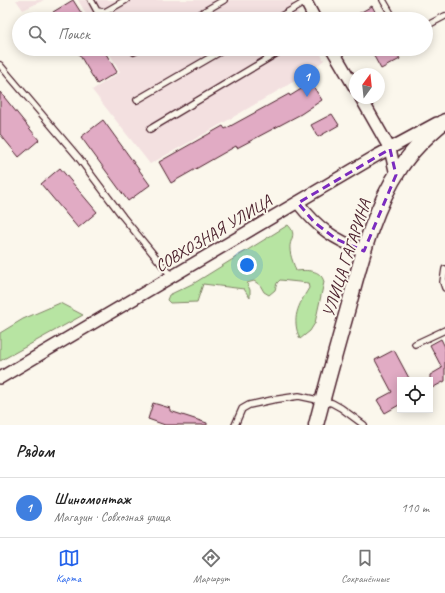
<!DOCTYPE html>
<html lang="ru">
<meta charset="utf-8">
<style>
:root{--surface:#fff;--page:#f6f6f6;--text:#222;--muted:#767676;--line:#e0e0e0;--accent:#2563eb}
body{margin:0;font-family:Caveat,sans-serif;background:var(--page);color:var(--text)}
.controls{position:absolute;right:12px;bottom:12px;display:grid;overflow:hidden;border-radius:0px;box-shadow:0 2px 10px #0003}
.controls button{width:36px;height:36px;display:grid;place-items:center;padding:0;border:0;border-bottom:1px solid var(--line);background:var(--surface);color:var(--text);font:20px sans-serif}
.compass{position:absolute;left:349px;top:68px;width:36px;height:36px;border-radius:50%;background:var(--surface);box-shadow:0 2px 10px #0003;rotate:15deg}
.you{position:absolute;left:247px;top:265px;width:14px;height:14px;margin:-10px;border:3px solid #fff;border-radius:50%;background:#1a73e8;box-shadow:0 0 0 6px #1a73e833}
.badge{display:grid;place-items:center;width:26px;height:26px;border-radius:50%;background:var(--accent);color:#fff;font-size:13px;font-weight:700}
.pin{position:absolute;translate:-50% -33px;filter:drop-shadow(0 1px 2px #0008)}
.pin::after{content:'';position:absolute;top:21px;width:14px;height:12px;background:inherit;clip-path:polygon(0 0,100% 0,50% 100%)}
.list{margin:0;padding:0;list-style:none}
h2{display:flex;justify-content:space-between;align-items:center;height:52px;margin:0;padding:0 16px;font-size:17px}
h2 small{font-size:13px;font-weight:400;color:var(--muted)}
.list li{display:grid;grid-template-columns:26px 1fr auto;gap:12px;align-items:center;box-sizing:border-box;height:60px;padding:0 16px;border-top:1px solid var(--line)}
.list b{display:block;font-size:15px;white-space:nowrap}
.list p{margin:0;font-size:13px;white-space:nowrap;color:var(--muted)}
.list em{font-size:13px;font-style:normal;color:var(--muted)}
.icon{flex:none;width:22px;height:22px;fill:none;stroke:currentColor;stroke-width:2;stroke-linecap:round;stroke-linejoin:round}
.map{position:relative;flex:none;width:445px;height:425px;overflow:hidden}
.search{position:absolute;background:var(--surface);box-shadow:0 2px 10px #0003;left:12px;right:12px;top:12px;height:44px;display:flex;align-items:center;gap:10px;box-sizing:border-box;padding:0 14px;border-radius:22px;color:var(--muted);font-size:15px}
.sheet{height:112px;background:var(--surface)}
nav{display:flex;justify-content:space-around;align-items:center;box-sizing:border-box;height:56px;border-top:1px solid var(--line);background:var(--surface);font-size:11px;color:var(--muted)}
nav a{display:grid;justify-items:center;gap:2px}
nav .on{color:var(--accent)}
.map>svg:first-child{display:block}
.built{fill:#f3e0e0}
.green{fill:#b7e4a2;stroke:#808266}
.building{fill:#e1abc4;stroke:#4a1f2b}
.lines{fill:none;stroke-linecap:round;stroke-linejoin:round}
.service-casing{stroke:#4a1f2b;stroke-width:8}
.minor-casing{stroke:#4a1f2b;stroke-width:14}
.tertiary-casing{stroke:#4a1f2b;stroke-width:17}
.service{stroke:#fbf7ec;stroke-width:5.5}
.minor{stroke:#fbf7ec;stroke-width:11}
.tertiary{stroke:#fbf7ec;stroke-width:14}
.marked{fill:none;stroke:#7b2cbf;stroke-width:3;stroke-dasharray:8 5;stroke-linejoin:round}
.labels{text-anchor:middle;stroke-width:4;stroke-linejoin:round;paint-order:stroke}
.street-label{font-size:17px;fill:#4a1f2b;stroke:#fbf7ec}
</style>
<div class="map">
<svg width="445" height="425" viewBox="0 0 445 425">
<rect width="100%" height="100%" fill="#fbf7ec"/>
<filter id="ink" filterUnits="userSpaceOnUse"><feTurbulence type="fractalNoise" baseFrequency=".025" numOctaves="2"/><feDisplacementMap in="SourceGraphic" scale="8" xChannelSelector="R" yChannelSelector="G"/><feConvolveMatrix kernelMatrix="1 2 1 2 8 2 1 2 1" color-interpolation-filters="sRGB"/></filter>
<g filter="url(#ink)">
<path class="built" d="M16 0H44L23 10Z
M78 0H291L301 19H89Z
M107 49H318L324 60 310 72 206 133 150 164 92 90 120 72Z"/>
<path class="green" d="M288 225C298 235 289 239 290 249 290 256 294 264 296 271 306 270 321 269 324 282L315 323 310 331 300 339C291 318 298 306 309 288L308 283 280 280 277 283 275 290 269 295 264 292 260 285 254 281 247 283 250 290V298L244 289 203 284 197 302 170 303 167 300 169 295 196 282Z
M60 303 83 315 0 361V333L23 319Z"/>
<path class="building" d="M73 0 85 19H57L53 12Z
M372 6 379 19H349Z
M76 49H103L117 72 97 84Z
M370 49H395L400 59 381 69Z
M311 83 322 100 301 114 237 148 236 146 171 183 159 162 223 126 225 129 289 94 290 96Z
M0 92 39 140 19 157 0 134Z
M332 114 339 125 318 137 311 125Z
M103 120 150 185 128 201 81 137Z
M60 168 97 212 78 228 41 184Z
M441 339 445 347V381L430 389V375L442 368 430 345Z
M394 350 410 380H400V407L399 405 385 413 377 400 392 392 375 360Z
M153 403 170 408V411L207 423V425H165L148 419Z"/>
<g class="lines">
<defs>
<path id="service" d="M91 0 97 11 105 12 126 0
M383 0 394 19
M191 19 224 0
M276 19 307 1
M426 26 445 16
M134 52 140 49
M0 65 78 157 123 217 172 277
M137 100 225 49
M150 129 284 49
M445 269 443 282 445 288
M415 344 445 330
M235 425 242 409 249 405 272 400 299 396 332 403 341 408 364 425"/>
<path id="minor" d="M305 0 315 19
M332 49 355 88
M361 98 390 149 396 175
M298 203C318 228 333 239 364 251
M0 378 376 156 437 123"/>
<path id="tertiary" d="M316 425C326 386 337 347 348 308 361 260 373 209 401 167 413 149 428 135 445 121"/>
</defs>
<use href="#service" class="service-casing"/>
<use href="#minor" class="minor-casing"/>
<use href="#tertiary" class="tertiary-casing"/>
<use href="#service" class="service"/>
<use href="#minor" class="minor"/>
<use href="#tertiary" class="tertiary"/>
</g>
</g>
<path class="marked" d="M390 149 396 175 364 251 336 239 314 222 298 203Z"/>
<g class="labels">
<g class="street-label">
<text transform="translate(213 233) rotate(-31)" y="6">СОВХОЗНАЯ УЛИЦА</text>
<text transform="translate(346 258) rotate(-72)" y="6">УЛИЦА ГАГАРИНА</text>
</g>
</g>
</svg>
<div class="controls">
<button><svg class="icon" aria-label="locate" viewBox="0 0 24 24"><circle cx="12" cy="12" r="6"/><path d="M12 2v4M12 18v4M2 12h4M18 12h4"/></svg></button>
</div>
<svg class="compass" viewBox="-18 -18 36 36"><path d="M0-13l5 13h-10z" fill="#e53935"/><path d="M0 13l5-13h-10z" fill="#767676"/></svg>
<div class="you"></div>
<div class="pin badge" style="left:307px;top:97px;background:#3f7fe0">1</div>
<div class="search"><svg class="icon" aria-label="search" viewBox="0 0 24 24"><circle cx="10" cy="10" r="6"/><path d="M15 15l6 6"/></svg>Поиск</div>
</div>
<section class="sheet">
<h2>Рядом<small></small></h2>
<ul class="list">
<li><span class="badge" style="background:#3f7fe0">1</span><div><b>Шиномонтаж</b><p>Магазин · Совхозная улица</p></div><em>110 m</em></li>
</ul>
</section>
<nav>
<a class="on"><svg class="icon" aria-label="map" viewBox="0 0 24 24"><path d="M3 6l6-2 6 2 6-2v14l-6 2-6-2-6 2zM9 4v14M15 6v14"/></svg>Карта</a>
<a><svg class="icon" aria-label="directions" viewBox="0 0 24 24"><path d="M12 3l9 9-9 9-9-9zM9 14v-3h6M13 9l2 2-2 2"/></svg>Маршрут</a>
<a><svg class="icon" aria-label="saved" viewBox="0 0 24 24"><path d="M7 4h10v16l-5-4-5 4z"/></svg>Сохранённые</a>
</nav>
